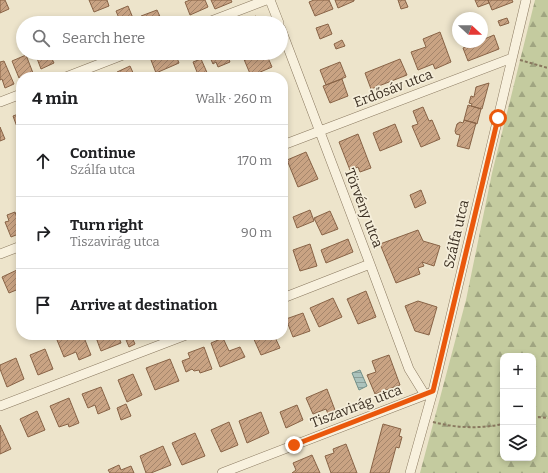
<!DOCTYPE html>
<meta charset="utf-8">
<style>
:root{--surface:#fff;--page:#f2f2f2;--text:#202124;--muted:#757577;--line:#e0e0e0}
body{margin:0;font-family:Bitter,serif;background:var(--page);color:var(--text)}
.controls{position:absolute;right:12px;bottom:12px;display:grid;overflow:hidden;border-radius:8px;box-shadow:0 2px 6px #0003}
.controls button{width:36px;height:36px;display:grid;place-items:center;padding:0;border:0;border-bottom:1px solid var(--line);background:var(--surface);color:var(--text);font:20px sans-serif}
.compass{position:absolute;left:452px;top:12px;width:36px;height:36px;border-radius:50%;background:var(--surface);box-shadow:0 2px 6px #0003;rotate:111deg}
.stop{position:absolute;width:12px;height:12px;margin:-9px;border:3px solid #ea580c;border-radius:50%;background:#fff}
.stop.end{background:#ea580c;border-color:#fff;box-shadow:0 1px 4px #0008}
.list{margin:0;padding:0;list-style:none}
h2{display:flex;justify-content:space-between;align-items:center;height:52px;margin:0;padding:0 16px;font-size:17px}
h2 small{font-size:13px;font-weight:400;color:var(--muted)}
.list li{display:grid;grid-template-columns:26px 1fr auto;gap:12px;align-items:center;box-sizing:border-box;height:72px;padding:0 16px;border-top:1px solid var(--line)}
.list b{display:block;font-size:15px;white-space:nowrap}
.list p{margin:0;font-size:13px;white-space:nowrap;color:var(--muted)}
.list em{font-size:13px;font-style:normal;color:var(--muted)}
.icon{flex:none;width:22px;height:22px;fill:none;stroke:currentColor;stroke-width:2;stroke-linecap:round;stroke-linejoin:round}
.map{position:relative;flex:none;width:548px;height:473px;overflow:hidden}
.search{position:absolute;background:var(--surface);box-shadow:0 2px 6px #0003;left:16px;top:16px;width:272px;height:44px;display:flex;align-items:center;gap:10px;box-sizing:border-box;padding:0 14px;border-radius:22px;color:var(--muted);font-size:15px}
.panel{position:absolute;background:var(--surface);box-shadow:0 2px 6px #0003;left:16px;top:72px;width:272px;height:268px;border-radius:16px}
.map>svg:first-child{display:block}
.forest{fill:url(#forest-firs);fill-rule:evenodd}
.water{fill:url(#water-rules);stroke:#71908a}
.building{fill:url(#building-hatch);stroke:#886346}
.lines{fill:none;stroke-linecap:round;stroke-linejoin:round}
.minor-casing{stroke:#89785f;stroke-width:10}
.path{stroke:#89785f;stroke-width:2;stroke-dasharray:3 2;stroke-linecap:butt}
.minor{stroke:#f8f1de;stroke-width:9}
.route{stroke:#ea580c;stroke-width:5}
.labels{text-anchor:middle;stroke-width:3.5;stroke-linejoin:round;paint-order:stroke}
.street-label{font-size:14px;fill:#3b2f22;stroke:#f5eeda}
</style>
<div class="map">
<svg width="548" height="473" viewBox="0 0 548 473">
<defs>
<pattern id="forest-firs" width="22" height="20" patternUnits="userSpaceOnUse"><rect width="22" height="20" fill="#c4cb9f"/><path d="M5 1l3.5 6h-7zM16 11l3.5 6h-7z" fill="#a0a581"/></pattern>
<pattern id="water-rules" width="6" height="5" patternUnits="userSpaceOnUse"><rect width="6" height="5" fill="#abc2bc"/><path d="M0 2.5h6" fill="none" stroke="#8c9e98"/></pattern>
<pattern id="building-hatch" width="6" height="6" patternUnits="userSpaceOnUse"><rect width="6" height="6" fill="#c9a383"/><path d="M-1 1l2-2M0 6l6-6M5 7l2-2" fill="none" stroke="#a4856b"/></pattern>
</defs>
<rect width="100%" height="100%" fill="#ede4cb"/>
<path class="forest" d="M535 0H548V473H420L466 300 492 173ZM503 356H533V458H503Z"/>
<path class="water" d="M360 370 367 386 359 390 352 373Z"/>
<path class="building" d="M0 0H5L9 9 0 13Z
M89 0H107L109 6 94 12Z
M190 0H205L208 7 190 15 185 2Z
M211 0H231L232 2 215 9Z
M314 0H329L333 9 315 16 309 2Z
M335 0H354V1L338 8Z
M398 0H405L408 7 401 9Z
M475 0H488L489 3 478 7Z
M488 0H512L513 2 492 10Z
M128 6 135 23H121L116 11Z
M157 10 163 23H144L141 16Z
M256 16 259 23H243L242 22Z
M109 18 111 23H97L101 21Z
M507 18 509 23 500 26 498 21Z
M328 24 332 34 320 39 316 28Z
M440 32 451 62 435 69 433 64 418 70 411 52 426 47 423 39Z
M494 35 499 49 468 61 463 48 478 42H482V40Z
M342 40 345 46 336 49 334 44Z
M35 53H49L54 63 41 69Z
M62 53H74L75 55 64 59Z
M169 53H175L179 63 156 73 151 60Z
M208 53H226L230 62 218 67 216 62 213 64Z
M253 53H266L272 67 251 76 243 57Z
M26 55 33 73 19 78 12 61Z
M201 59 209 77H199L193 62Z
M400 59 407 75 371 89 365 73Z
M4 61 14 84 5 88 2 79 0 80V62Z
M340 62 346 77 326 85 320 70Z
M130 66 135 77H119L117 72Z
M342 79 348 96 330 103 323 86Z
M489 83 482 109 471 106 472 104 469 103 471 96 474 97 476 87Z
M468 105 481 109 477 124 464 120Z
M423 107 429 121 432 120 440 139 421 147 412 126 418 124 413 111Z
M21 113V135H20L13 116Z
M464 120 476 123 469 149 457 146 460 135 456 134 455 131 457 124 460 122 463 123Z
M395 124 402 142 380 151 373 133Z
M0 127 5 139 0 141Z
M358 134 371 168 360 172 358 167 350 170 339 142Z
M306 152 318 179 298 187 287 160Z
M421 190 426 203 415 208 410 195Z
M21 210V233L11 237 5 222 9 221 7 215 15 212 17 218 19 217 17 212Z
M310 210 314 221 297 228 293 217Z
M330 211 338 229 322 235 314 218Z
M418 230 423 241 440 246 434 266 422 262 424 266 418 268 420 274 396 283 380 244Z
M348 239 353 252 326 263 321 250Z
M310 244 317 266 300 271 293 250Z
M283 267 286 276 283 277Z
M17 270 21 280V288L9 293 2 277Z
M366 291 376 317 358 324 347 299Z
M333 298 342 317 319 327 310 308Z
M418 301 437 307 429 335 415 331 405 306Z
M303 313 310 331 293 337 286 319Z
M69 335H83L91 355 79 360 76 352 64 357 57 340Z
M95 335H118L121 343 101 351Z
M124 335H131L135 344 129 347Z
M252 335H274L280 348 261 355Z
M223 338 229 351 240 347 245 357 220 367 211 343Z
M204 347 212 369 200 373 199 370 194 371 192 369 186 372 182 361 190 358 188 353Z
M45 349 53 369 38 375 30 355Z
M389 355 400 385 375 394 367 375 376 372 372 361Z
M16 358 24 379 7 387 0 369V365Z
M170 359 179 381 155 390 146 368Z
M133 374 142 395 127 402 118 380Z
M101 387 110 409 98 414 95 405 88 408 82 394Z
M327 389 338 418 331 421 326 409 313 414 306 398Z
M69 398 79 423 69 427 68 424 59 427 50 406Z
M126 404 131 416 121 420 117 408Z
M297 405 303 420 286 428 280 412Z
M37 411 45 430 28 437 20 419Z
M261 412 269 433 247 443 239 421Z
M229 422 238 445 221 452 211 430Z
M383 424 401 429 399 436 402 437 399 448 396 447 389 473H370Z
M0 425 11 449 0 454Z
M195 433 205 456 182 465 172 443Z
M346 444 357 473H331L325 456 334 453 333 449Z
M163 446 171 465 151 473H146L140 456Z
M312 455 320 473H292L296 470 293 463Z
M119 465 121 470 131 466 134 473H110L108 470Z"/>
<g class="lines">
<defs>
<path id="minor" d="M270 0 279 23
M206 23 266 0
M281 29 370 264 409 369 425 395
M66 77 128 53
M0 102 21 94
M283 145 512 58
M0 254 21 246
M283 298 370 264
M0 406 186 335
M222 473 430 393
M410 473 433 391 526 0"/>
</defs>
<use href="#minor" class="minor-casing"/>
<path class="path" d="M520 60 548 68
M533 418 539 417 548 418
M433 422C456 428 479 429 503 424"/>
<use href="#minor" class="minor"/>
</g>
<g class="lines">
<path class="route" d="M294 445 433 391 498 118"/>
</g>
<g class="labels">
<g class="street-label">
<text transform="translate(393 88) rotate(-21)" y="5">Erdősáv utca</text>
<text transform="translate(364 208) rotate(69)" y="5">Törvény utca</text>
<text transform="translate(456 234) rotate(-77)" y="5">Szálfa utca</text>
<text transform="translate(356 406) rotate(-21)" y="5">Tiszavirág utca</text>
</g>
</g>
</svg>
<div class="controls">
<button>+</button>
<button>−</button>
<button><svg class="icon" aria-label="layers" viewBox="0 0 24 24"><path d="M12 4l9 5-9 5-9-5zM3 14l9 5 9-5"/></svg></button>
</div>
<svg class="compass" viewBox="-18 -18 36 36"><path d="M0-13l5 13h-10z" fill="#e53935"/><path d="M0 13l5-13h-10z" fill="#757577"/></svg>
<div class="stop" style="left:498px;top:118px"></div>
<div class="stop end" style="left:294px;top:445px"></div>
<div class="search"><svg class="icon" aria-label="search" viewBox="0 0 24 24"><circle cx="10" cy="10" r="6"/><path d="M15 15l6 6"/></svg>Search here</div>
<section class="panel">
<h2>4 min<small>Walk · 260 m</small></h2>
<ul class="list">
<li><svg class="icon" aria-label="ahead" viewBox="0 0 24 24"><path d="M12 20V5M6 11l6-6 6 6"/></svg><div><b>Continue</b><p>Szálfa utca</p></div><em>170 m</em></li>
<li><svg class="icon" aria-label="right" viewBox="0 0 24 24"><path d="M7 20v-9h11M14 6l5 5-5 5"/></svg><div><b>Turn right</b><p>Tiszavirág utca</p></div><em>90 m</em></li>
<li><svg class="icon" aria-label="arrive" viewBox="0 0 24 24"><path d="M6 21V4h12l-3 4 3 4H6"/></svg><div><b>Arrive at destination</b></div></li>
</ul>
</section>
</div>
